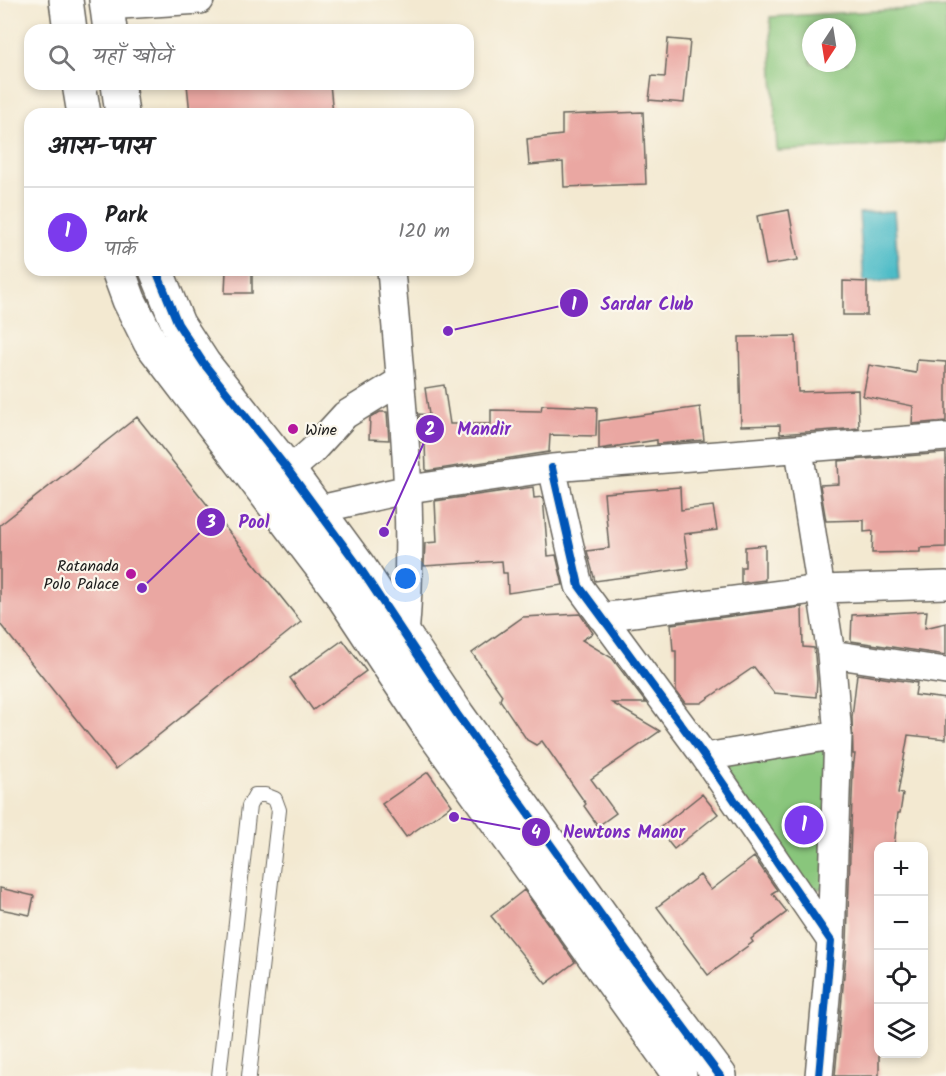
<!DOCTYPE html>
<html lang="hi">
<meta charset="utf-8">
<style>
:root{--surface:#fff;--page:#f2f2f2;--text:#202124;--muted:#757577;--line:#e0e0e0;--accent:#7c3aed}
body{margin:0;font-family:Kalam,"Playpen Sans Deva",sans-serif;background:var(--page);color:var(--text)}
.controls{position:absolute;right:18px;bottom:18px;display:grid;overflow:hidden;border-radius:12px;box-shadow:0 3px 9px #0003}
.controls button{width:54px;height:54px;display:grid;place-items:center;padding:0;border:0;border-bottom:2px solid var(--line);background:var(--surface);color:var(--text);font:30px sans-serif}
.compass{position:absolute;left:802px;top:18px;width:54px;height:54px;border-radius:50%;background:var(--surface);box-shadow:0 3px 9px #0003;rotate:192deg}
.you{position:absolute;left:406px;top:579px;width:21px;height:21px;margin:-15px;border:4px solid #fff;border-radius:50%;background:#1a73e8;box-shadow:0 0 0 9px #1a73e833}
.badge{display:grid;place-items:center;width:39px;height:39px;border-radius:50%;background:var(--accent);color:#fff;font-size:20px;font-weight:700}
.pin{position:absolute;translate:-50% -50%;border:3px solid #fff;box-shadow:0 2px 6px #0006}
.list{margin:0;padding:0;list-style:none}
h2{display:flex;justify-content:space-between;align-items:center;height:78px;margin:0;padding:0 24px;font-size:26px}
h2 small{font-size:20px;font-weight:400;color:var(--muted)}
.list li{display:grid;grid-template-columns:39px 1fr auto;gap:18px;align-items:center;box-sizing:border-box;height:90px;padding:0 24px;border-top:2px solid var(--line)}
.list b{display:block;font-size:22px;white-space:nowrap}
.list p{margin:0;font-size:20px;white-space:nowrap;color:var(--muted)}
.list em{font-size:20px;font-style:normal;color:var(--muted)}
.icon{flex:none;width:33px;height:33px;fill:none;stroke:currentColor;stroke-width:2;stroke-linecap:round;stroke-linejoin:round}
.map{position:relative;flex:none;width:946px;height:1076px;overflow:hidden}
.search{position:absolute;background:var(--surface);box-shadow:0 3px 9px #0003;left:24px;top:24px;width:450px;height:66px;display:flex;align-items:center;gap:15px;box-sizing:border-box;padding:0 21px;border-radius:18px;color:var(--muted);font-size:22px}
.panel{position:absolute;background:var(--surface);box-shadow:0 3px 9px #0003;left:24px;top:108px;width:450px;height:168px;border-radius:18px}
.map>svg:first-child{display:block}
.green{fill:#89c67b;stroke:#52714c;stroke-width:1.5;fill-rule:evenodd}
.water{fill:#4ebcc7;stroke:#356c72;stroke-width:1.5}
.building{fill:#eaa7a2}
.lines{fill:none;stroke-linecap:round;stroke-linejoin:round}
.service-casing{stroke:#67645b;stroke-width:16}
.minor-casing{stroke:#67645b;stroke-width:30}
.tertiary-casing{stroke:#67645b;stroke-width:36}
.service{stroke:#fff;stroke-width:14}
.minor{stroke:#fff;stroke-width:27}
.tertiary{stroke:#fff;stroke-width:33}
.cycleway-casing{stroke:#fbf7ec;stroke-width:11}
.cycleway{stroke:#0057b8;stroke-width:8}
.poi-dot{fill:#b5179e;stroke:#fbf7ec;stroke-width:2}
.labels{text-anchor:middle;stroke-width:4.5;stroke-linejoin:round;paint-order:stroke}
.poi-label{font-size:16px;fill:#1c1c1c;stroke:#fbf7ec;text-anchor:start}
.leader{fill:none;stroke:#7b2cbf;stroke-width:2}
.callout-dot{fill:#7b2cbf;stroke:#fbf7ec;stroke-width:2}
.mark-label{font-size:18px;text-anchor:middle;font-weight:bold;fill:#fff}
.callout-label{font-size:18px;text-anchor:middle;font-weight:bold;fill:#7b2cbf;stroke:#fbf7ec;stroke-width:4.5;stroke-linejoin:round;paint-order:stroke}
</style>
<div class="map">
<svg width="946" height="1076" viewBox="0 0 946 1076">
<rect width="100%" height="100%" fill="#fbf7ec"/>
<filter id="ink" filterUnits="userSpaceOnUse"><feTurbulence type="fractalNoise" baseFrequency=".0167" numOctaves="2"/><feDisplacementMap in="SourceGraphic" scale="12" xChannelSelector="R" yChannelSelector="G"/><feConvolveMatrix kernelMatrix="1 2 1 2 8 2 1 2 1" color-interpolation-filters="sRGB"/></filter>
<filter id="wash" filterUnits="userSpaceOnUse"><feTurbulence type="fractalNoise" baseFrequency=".008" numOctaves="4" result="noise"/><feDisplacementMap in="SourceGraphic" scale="24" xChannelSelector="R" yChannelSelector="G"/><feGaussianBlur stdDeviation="1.35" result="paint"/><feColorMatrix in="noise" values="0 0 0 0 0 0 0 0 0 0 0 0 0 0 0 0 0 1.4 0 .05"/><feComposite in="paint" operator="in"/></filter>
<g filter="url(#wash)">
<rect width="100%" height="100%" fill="#f3e9d1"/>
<path class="green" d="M946 7V142L777 151 770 17ZM811 27H847V63H811Z
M853 742 840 888 808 890 717 762Z"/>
<path class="water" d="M894 211 899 280 864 283 859 213Z"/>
<g id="blocks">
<path class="building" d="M668 39 690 41 684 103 649 100 652 76 665 77Z
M187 84H330L333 114H190Z
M643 112 646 184 564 187 563 162 529 165 527 139 562 135V115Z
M789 210 798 260 766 265 757 216Z
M226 270H252V293H225Z
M843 281 867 282V315H843Z
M796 336 798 392 858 390 859 428 780 434V425L741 426 739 337Z
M917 360 946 362V421L912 424 913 406 863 396 869 365 916 373Z
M444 385 450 424H491V410L541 411 542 405 597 407 596 436 550 435 549 452 426 471 425 443 421 442 419 414 429 415 425 388Z
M700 407 704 440 657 444V440L599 449V421Z
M380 412H387L389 440 369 439 370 418Z
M137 417 301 622 116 769 0 624V525Z
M946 453V547L920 548V552L872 553 873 531 864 532V520L826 521 820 485 839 484 838 461Z
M533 487 534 498 543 497 548 556 556 555 563 585 508 593 507 573H503L502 561 424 566 425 543 437 542 435 501Z
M680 487 681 510 713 506 717 530 684 534 689 568 595 581 587 551 609 548 604 493Z
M765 545V580L741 583V567H745V547Z
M802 607 803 647 814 648 815 656 817 679 816 697 774 693 754 667 701 703H685L676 691V651H673L671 624Z
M927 611 925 628 946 623V655L851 641 852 615Z
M580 614 593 633 582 640 612 658 646 703H612L660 731 591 779 616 813 598 826 584 806 586 804 542 741 536 745 527 740 500 700 502 695 472 653 523 617Z
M343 640 366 671 313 710 290 678Z
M857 674 917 683 915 695 946 699V739L908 735 898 793 903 794 900 813H898L894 846H879V1076H835L847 942 853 770 855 754H853L852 717Z
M428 772 452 805 406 837 382 804Z
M702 794 718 814 674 849 658 829Z
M754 857 777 890 772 893 787 912 751 939 753 942 708 975 657 907 700 875 711 890Z
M0 888 34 896 30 915 0 909Z
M524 890 575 962 546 984 491 916Z"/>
</g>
</g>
<g filter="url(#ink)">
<use href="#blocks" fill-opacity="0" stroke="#67645b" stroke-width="1.5"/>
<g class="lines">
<defs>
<path id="service" d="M219 1076 249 806 255 795H265L275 799 279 810 249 1076"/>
<path id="minor" d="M106 6 200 0
M391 270C401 392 416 514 405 636
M799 450 831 654 838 735 831 941
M552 468 579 586 705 757 831 941 819 1076
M289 471 312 451 345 415 400 381
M300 511 316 510 409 489 552 468 946 437
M601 617 821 589 946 585
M831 654 946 671
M705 757 838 735"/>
<path id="tertiary" d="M66 0 70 30
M106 0 110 30
M79 84 84 114
M118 84 122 114
M118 270 129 300 150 342 336 586 432 731 680 1076
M156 270 178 324 204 364 289 471 360 568 457 714 637 965 720 1076"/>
</defs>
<use href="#service" class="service-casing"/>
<use href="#minor" class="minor-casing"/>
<use href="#tertiary" class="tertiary-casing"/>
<use href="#service" class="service"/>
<use href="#minor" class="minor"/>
<use href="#tertiary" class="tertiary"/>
<defs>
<path id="cycleway" d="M156 270 178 324 204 364 289 471 360 568 457 714 637 965 720 1076
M552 468 579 586 705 757 831 941 819 1076"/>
</defs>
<use href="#cycleway" class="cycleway-casing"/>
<use href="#cycleway" class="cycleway"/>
</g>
</g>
<g class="poi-dot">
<circle cx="293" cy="429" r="6"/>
<circle cx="131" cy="574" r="6"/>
</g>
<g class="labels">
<g class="poi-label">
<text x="305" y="435">Wine</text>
<text x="119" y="571" text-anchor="end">Ratanada<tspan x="119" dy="18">Polo Palace</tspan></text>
</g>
</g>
<path class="leader" d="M448 331L574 303M384 532L430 429M142 588L211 522M454 817L536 832"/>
<g class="callout-dot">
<circle cx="448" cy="331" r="6"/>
<circle cx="384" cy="532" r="6"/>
<circle cx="142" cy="588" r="6"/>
<circle cx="454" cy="817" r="6"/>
<circle cx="574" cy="303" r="15"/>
<circle cx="430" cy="429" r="15"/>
<circle cx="211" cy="522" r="15"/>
<circle cx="536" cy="832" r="15"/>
</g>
<g class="mark-label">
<text x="574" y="310">1</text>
<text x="430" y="435">2</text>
<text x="211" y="528">3</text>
<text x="536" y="838">4</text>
</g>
<g class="callout-label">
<text x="647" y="310">Sardar Club</text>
<text x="484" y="435">Mandir</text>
<text x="254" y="528">Pool</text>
<text x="624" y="838">Newtons Manor</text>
</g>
</svg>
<div class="controls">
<button>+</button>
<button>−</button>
<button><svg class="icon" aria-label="locate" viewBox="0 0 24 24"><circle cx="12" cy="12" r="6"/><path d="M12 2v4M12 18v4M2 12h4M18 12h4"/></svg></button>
<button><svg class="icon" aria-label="layers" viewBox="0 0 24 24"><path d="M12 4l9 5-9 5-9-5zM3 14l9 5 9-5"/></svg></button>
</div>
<svg class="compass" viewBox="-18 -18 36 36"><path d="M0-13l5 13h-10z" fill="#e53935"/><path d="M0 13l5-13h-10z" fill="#757577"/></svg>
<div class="you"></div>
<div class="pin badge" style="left:804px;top:825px">1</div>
<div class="search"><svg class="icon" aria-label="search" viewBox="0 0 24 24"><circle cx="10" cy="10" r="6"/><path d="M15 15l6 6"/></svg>यहाँ खोजें</div>
<section class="panel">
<h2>आस-पास<small></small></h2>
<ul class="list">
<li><span class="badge">1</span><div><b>Park</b><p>पार्क</p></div><em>120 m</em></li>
</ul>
</section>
</div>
